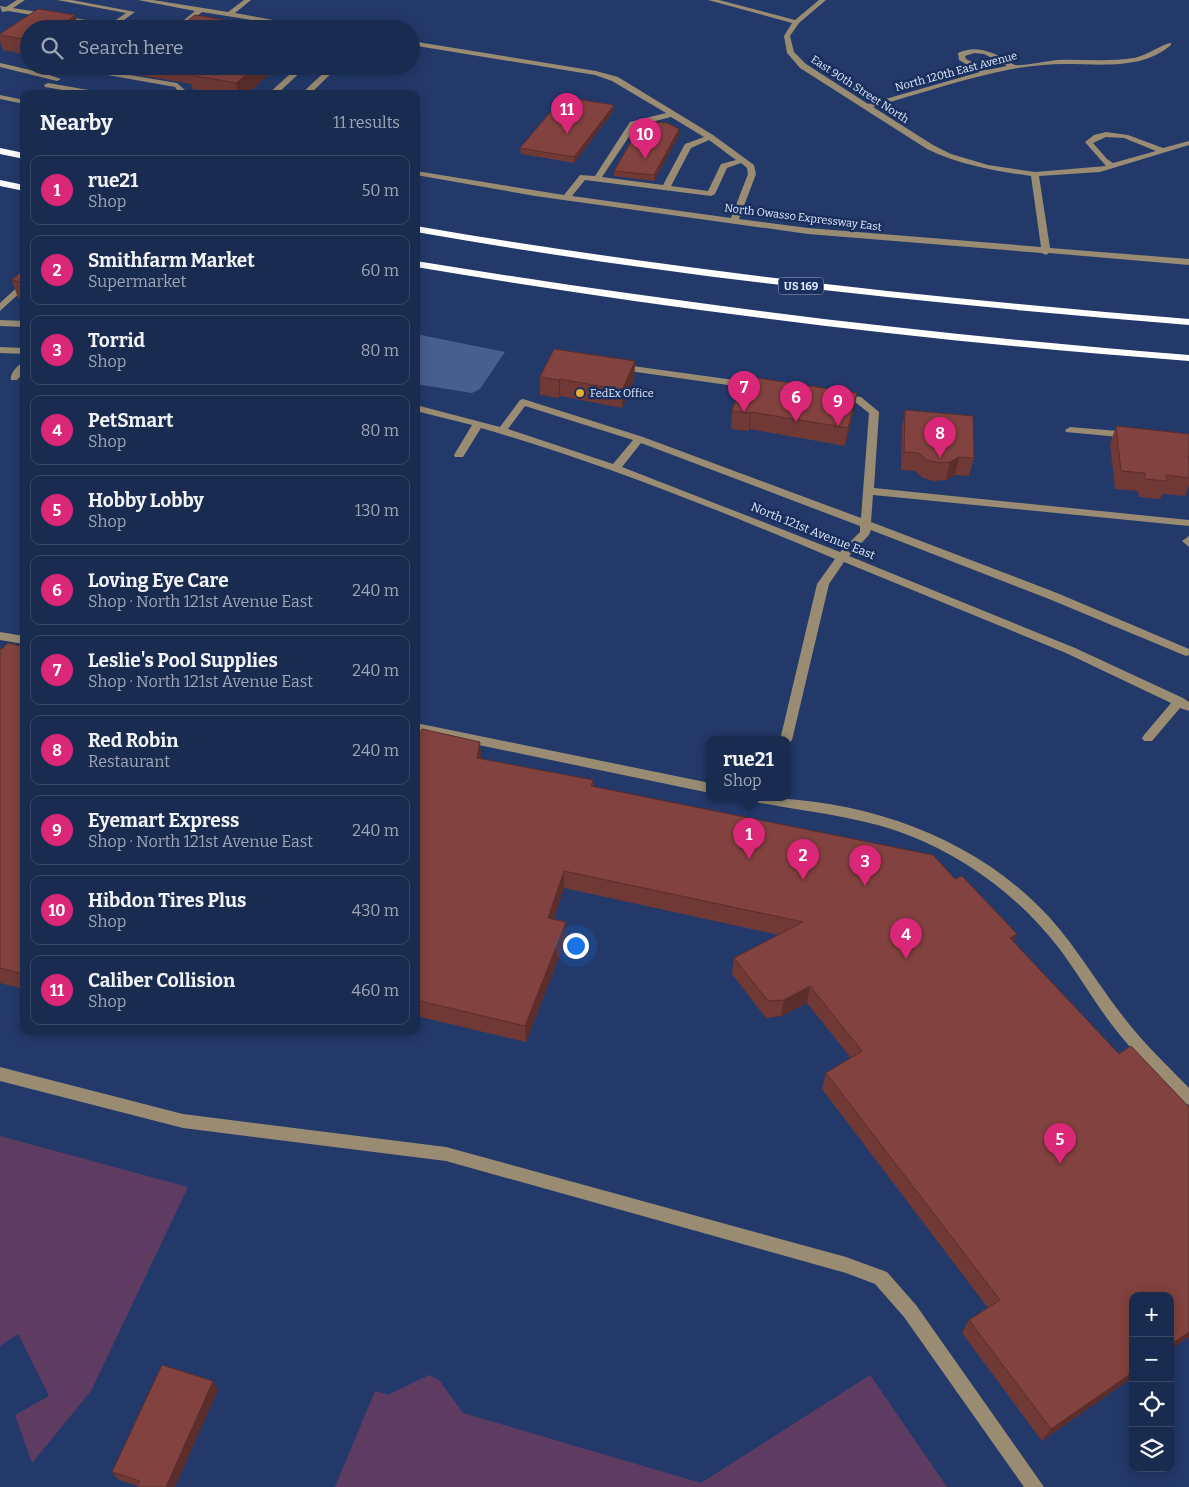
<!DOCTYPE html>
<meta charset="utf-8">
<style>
:root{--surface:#1a2b50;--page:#27375a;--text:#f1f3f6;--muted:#9fa7b7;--line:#384767;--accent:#db2777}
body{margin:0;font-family:Bitter,serif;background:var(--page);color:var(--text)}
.controls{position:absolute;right:15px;bottom:15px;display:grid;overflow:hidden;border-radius:10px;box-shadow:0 2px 12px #0003}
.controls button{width:45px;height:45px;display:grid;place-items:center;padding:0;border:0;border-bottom:1px solid var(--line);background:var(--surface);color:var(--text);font:25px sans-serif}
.you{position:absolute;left:575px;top:945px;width:18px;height:18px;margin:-12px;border:4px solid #fff;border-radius:50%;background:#1a73e8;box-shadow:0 0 0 8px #1a73e833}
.badge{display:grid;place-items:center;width:32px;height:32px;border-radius:50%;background:var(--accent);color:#fff;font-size:16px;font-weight:700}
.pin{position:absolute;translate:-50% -41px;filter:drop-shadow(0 1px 2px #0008)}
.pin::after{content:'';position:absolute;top:26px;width:18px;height:15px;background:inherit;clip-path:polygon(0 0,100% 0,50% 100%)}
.popup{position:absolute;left:706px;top:736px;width:85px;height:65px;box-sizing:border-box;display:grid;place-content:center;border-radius:10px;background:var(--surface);filter:drop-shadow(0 1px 4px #0005);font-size:16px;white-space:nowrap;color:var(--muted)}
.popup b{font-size:19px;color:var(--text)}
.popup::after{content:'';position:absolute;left:50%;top:100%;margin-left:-10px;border:10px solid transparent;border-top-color:var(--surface)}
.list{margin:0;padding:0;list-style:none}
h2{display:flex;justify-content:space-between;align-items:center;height:65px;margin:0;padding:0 20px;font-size:21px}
h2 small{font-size:16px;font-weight:400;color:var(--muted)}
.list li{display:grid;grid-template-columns:32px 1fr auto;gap:15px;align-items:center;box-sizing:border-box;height:70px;margin:0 10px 10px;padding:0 10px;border:1px solid var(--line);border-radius:10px}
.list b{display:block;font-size:19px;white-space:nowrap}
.list p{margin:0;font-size:16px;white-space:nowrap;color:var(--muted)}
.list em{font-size:16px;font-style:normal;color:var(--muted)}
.icon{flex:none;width:28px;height:28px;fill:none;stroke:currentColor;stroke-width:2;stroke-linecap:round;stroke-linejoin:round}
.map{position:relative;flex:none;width:1189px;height:1487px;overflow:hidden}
.search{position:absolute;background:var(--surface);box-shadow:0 2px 12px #0003;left:20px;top:20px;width:400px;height:55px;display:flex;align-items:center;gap:12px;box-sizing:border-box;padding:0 18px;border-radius:28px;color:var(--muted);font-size:19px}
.panel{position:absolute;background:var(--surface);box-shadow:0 2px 12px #0003;left:20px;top:90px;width:400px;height:945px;border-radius:10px}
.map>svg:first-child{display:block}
.green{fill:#5e3c62}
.water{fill:#475f8f}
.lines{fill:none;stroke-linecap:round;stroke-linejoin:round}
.minor{fill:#998c72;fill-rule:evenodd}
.highway{fill:#fefefe;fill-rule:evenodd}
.wall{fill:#703936}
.shaded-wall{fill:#5b2e2c}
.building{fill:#82423f;stroke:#5b2e2c}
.poi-dot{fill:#e3ae35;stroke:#192f5e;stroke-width:2}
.labels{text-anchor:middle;stroke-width:5;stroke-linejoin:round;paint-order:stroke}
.far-street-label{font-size:11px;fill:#e3ecfe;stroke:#192f5e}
.shield{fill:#192f5e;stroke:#a6b3ce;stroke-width:1}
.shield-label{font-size:11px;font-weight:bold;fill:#e3ecfe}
.far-poi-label{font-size:11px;fill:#e3ecfe;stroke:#192f5e;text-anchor:start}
.street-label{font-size:12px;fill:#e3ecfe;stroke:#192f5e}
</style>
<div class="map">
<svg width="1189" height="1487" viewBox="0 0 1189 1487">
<rect width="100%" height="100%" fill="#23396a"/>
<path class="green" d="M0 1136 188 1187 91 1391 32 1463 15 1415 49 1396 18 1334 0 1346Z
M429 1375 439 1380 463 1413 701 1483 870 1375 947 1487H335L375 1391 388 1395Z"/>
<path class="water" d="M416 334 505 352 480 389 472 393 416 384Z"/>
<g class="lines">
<path class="minor" d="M17 0H25L13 8 110 24 126 13 57 0H72L135 12 117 25 131 29H104L105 27 8 11 2 12 0 6 6 7Z
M138 0H153L228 12 244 0H251L235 13 323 29H306L202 12 181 29H173L195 11Z
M708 0H719L795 20 819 0H826L799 23 790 36 794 52 806 64 868 104 980 72 959 60 958 53C975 45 990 51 1005 59 1008 61 1012 64 1015 65 1023 66 1047 61 1057 60 1082 59 1108 62 1134 58 1145 56 1167 42 1171 43V45C1142 70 1101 64 1065 64 1048 64 1030 66 1012 69 965 78 919 94 873 107L933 145 951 154 988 165 1035 172 1106 166 1085 142 1094 135 1106 132 1128 135 1163 148 1189 141V145L1100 172 1039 176 1050 248 1189 259V265L1049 253 1046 255 1042 253 808 234 535 196 416 175V171L564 195 580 175 595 176 630 122 666 113 612 81 595 75 411 45V41L596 71 618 77 713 135 754 165 756 174 739 219 808 228 1041 247 1031 176C995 171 960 165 927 149L800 68 787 53 784 36 792 23ZM974 53 984 54 1007 66 987 70 966 59 965 56ZM671 117 704 137 685 144 663 185 602 177 636 126ZM1106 137 1124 138 1156 151 1113 163 1107 159 1093 143ZM709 140 736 160 721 164 708 191 671 186 691 148ZM741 163 747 168 748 174 731 218 572 196 585 180 711 196 715 194 727 168Z
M0 63 39 72 47 66H55L46 74 61 79 57 81 0 67Z
M76 66 177 83 185 90 181 94H172L177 90 175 87 79 70H76Z
M299 66 306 67 277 94H268Z
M331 66H339L310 94H301Z
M48 83 100 92 104 94H86L45 87 44 85Z
M0 95 24 100V104L0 99Z
M24 281V289L0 311V303Z
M0 320 24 321V327L0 326Z
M0 347 24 348V354L0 353Z
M24 362V372L17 380H11C9 375 18 364 24 362Z
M618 364 756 383 761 386 756 389 615 369V365Z
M841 394 861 397 879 412 874 488 1189 520V526L873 495 871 522 1057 593 1189 649V655L1186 656 1049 599 871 530 869 535 849 556 1075 648 1183 698 1189 702V711L1180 708 1152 741H1144L1142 738 1144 735 1171 703 1066 653 844 562 829 584 792 740 788 744V740H780L817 584 835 559C719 510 602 463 481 428L463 457H455L454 455 472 425 416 411V405L500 427 520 400 523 399 643 437 861 518 869 413 855 402 838 399 836 397ZM525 406 633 440 613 464 508 429ZM641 443 860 526V532L840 552 622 467Z
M1070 427 1130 432 1135 435 1130 438 1066 432 1065 430Z
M1189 536V547L1182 541Z
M0 632 24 636V644L0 640Z
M416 723 710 783V793L416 732Z
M754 798C863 798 975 836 1050 918 1077 948 1097 983 1122 1015 1142 1042 1166 1064 1189 1088V1105L1184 1103C1159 1077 1133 1053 1112 1025 1093 1000 1077 972 1058 947 1019 897 967 858 908 835 861 817 809 812 760 803L755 802Z
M0 1067 183 1114 446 1147 846 1257 887 1272 916 1305 1044 1487H1024L904 1317 875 1284 846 1273 446 1161 183 1128 0 1081Z"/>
<path class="highway" d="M0 148 24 153V159L0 154Z
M0 180 24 185V191L0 186Z
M416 226C672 270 930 298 1189 319V325C930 304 672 277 416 232Z
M416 261C673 303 930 335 1189 355V361C930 342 673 310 416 267Z"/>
</g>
<path class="wall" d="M75 15 79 29H29V55L3 50 0 41V34Z
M136 66H279L246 94H209L193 91 192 84 138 75Z
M614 110 574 163 521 154 520 148Z
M679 135 654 181 614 176V171Z
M24 269V299L18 298 12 280Z
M635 361 634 379 622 408 560 396 559 398 540 395V377Z
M854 410 845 446 750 429 749 431 731 429 732 411Z
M905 410 974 458 969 476 955 475 946 480 934 481 923 478 915 471 901 470 902 428Z
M1116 426 1189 434V485L1185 496 1162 494 1160 499 1139 497 1138 491 1115 489 1110 444Z
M24 647V989L0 983V649Z
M416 740 481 759 593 780V786L1014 942 1133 1296V1377L1042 1441 962 1333 969 1320 988 1308 822 1089 826 1073 851 1058 807 1003 781 1016 766 1018 732 974 734 958 779 935 564 888 554 919 566 922V939L526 1042 416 1016Z
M213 1381 218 1390 138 1486 119 1480 112 1472Z"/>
<path class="shaded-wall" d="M75 15 79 29H57Z
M243 23 244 29H235Z
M257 66H279L246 94H238L236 83Z
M614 105V110L574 163V157Z
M679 129V135L654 181V175Z
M635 361 634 379 622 408V390Z
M560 379V396L559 398V380Z
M857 393 854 410 845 446 848 428Z
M751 412 750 429 749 431 750 413Z
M959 457 955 475 946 480 950 462Z
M480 742 481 760 477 758Z
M564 871V888L549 935 548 918Z
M566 922V939L526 1042 525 1026Z
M1017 934 1010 951V938Z
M810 986 807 1003 781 1016 784 1000Z
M1189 1332V1337L1170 1350V1345Z
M1133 1372V1377L1042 1441 1051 1429Z
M213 1381 218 1390 175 1487H166Z"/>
<path class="building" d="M38 9 75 15 57 29H29V40L0 35V34Z
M195 15 243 23 235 29H176Z
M178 66H257L236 83 190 75 197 70Z
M563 97 614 105 574 157 520 148Z
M643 121 667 123 679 129 654 175 614 171Z
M24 269V283L12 280Z
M554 349 635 361 622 390 560 379 559 380 540 377Z
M744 376 857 393 848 428 751 412 750 413 732 411Z
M905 410 973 416 974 458 959 457 950 462 938 463 927 460 918 453 904 452Z
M1116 426 1189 434V456H1188L1189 462V478L1166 475 1167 481 1145 479V473L1121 471Z
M8 643 24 647V974L0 968V649H2Z
M422 729 480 742 477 758 593 780 591 786 933 855 955 879 962 876 1017 934 1010 938 1119 1054 1131 1046 1189 1107V1332L1170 1345V1296H1133V1372L1051 1429 969 1320 1000 1300 826 1073 862 1051 810 986 784 1000 768 1001 734 958 803 922 564 871 548 918 566 922 525 1026 416 1000V740Z
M162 1365 213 1381 166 1487H137L140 1481 112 1472Z"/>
<circle class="poi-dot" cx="580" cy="393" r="5"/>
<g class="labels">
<g class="far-street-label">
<text transform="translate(956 71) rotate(-15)" y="4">North 120th East Avenue</text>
<text transform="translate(860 89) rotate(33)" y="4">East 90th Street North</text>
<text transform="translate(803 217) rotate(7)" y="4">North Owasso Expressway East</text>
</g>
<rect class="shield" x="778.5" y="277.5" width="45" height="17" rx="4"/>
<g class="shield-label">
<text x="801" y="290">US 169</text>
</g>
<g class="far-poi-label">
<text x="590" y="397">FedEx Office</text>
</g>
<g class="street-label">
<text transform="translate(813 531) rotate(22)" y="4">North 121st Avenue East</text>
</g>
</g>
</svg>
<div class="controls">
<button>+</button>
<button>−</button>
<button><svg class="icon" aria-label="locate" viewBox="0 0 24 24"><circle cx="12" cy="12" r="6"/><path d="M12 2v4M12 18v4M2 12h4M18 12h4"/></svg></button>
<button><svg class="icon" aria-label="layers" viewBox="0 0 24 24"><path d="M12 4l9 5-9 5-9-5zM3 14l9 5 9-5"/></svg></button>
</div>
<div class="you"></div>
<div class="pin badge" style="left:749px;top:859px">1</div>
<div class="popup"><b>rue21</b>Shop</div>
<div class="pin badge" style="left:803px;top:880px">2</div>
<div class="pin badge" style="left:865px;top:886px">3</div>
<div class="pin badge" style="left:906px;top:959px">4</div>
<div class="pin badge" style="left:1060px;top:1164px">5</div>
<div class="pin badge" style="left:796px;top:422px">6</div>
<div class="pin badge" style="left:744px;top:412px">7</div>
<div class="pin badge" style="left:940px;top:458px">8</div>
<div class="pin badge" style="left:838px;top:426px">9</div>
<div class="pin badge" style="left:645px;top:159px">10</div>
<div class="pin badge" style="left:567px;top:134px">11</div>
<div class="search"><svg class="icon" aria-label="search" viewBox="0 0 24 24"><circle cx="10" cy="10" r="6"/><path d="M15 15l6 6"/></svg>Search here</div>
<section class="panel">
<h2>Nearby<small>11 results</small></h2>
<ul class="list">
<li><span class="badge">1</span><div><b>rue21</b><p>Shop</p></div><em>50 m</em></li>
<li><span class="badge">2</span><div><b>Smithfarm Market</b><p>Supermarket</p></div><em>60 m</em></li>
<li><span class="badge">3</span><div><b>Torrid</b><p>Shop</p></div><em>80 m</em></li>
<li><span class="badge">4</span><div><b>PetSmart</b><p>Shop</p></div><em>80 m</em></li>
<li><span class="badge">5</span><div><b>Hobby Lobby</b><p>Shop</p></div><em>130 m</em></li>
<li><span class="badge">6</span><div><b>Loving Eye Care</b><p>Shop · North 121st Avenue East</p></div><em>240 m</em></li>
<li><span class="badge">7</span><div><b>Leslie's Pool Supplies</b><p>Shop · North 121st Avenue East</p></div><em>240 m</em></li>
<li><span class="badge">8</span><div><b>Red Robin</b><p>Restaurant</p></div><em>240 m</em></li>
<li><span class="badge">9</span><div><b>Eyemart Express</b><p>Shop · North 121st Avenue East</p></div><em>240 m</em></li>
<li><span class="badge">10</span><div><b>Hibdon Tires Plus</b><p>Shop</p></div><em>430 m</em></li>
<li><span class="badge">11</span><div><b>Caliber Collision</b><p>Shop</p></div><em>460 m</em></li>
</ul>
</section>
</div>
